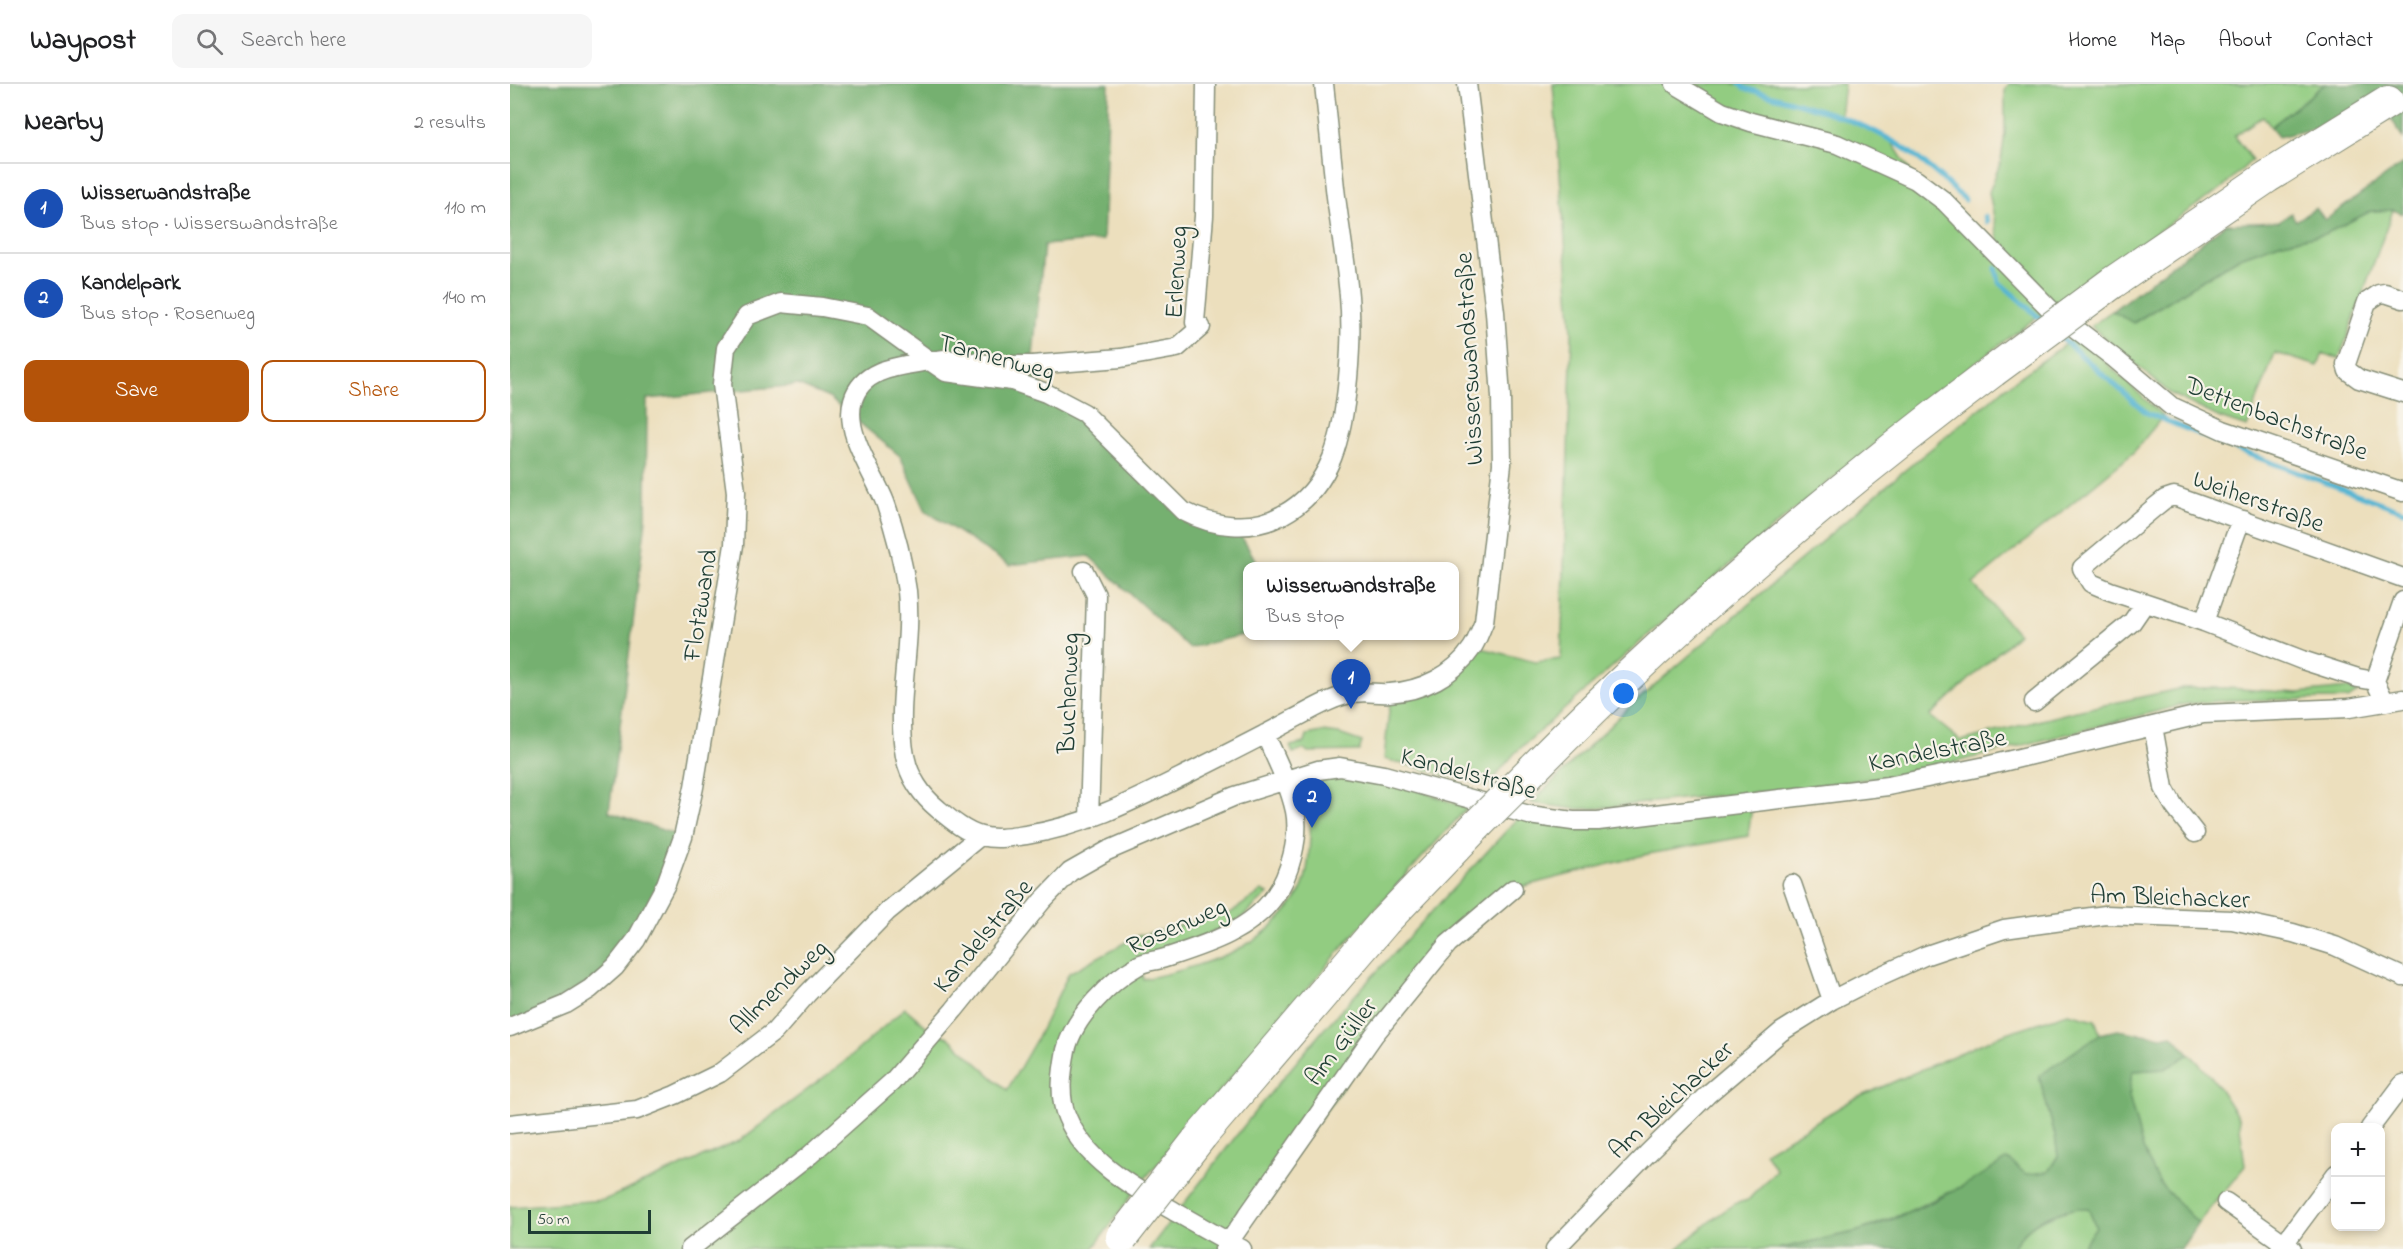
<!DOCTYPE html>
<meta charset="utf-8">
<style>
:root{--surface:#fff;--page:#f6f6f6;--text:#202124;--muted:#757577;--line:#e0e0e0;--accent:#b45309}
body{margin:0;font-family:"Indie Flower",sans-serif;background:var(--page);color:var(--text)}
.controls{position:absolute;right:18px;bottom:18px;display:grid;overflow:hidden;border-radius:12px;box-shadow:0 3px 9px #0003}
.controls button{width:54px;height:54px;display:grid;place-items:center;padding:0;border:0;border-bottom:2px solid var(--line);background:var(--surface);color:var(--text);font:30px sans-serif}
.scale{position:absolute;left:18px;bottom:15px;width:123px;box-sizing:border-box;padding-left:6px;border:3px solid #1f3d34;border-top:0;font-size:16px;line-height:21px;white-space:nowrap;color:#1f3d34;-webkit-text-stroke:4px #f7f3e8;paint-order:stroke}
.you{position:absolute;left:1114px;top:610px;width:21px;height:21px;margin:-15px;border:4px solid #fff;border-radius:50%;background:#1a73e8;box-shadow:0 0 0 9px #1a73e833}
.badge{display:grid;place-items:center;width:39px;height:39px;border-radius:50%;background:var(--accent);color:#fff;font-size:20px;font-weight:700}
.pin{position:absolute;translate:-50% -50px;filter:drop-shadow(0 2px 3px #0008)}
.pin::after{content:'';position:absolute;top:32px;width:21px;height:18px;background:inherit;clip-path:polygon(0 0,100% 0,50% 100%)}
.popup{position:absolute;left:733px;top:478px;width:216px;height:78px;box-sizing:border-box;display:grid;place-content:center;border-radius:12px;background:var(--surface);filter:drop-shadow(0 2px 4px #0005);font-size:20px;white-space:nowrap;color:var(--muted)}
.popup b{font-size:22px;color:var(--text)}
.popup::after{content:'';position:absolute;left:50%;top:100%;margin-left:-12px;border:12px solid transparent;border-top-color:var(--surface)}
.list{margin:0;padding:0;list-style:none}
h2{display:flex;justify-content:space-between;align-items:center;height:78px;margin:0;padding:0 24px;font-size:26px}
h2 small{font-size:20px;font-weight:400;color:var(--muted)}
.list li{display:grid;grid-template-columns:39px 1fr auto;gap:18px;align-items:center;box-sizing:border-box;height:90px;padding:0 24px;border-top:2px solid var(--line)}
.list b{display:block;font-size:22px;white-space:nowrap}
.list p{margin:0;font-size:20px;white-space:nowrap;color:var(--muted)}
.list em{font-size:20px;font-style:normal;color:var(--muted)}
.actions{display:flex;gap:12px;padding:18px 24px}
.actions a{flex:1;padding:14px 0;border:2px solid var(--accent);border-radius:12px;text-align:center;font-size:21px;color:var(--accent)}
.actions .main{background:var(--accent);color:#fff}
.icon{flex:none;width:33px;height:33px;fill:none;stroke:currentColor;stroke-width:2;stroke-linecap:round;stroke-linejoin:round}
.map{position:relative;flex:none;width:1893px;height:1165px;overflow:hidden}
header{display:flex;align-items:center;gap:36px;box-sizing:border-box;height:84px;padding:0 30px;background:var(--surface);border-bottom:2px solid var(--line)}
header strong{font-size:28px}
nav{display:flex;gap:33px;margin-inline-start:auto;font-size:21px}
.search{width:420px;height:54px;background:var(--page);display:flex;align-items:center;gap:15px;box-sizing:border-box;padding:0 21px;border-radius:12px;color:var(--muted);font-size:22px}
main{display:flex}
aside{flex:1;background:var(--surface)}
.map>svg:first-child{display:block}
.green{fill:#92cc81;stroke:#58845a;stroke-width:1.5}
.forest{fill:#75b06f;stroke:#4a7652;stroke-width:1.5}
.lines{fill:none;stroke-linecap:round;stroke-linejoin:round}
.stream{stroke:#55b5d3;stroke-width:5}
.minor-casing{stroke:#868e78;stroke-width:21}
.trunk-casing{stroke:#868e78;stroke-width:34}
.minor{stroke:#fff;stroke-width:18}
.trunk{stroke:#fff;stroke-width:32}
.trunk-bridge-casing{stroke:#868e78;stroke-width:34;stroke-linecap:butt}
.trunk-bridge{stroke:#fff;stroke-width:32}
.labels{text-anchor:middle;stroke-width:4.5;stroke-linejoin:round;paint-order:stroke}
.street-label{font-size:26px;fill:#1f3d34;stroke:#f7f3e8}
</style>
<header>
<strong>Waypost</strong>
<div class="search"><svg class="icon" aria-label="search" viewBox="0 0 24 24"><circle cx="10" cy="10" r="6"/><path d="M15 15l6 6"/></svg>Search here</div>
<nav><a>Home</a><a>Map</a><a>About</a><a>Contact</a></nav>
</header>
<main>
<aside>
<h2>Nearby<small>2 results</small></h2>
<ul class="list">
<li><span class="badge" style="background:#1a4fb4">1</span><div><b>Wisserwandstraße</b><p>Bus stop · Wisserswandstraße</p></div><em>110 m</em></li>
<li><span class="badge" style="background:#1a4fb4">2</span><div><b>Kandelpark</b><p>Bus stop · Rosenweg</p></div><em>140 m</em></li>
</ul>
<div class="actions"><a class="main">Save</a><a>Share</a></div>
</aside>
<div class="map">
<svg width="1893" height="1165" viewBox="0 0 1893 1165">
<rect width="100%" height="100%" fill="#f7f3e8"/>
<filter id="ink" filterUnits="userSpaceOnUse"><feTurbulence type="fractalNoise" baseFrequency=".0167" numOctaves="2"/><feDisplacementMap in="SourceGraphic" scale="12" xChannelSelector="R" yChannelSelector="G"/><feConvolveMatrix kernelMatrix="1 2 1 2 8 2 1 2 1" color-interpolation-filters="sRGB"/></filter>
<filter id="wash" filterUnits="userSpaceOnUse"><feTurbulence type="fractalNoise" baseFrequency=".008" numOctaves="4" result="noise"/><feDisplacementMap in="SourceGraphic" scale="24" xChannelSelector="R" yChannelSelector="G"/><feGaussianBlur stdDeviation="1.35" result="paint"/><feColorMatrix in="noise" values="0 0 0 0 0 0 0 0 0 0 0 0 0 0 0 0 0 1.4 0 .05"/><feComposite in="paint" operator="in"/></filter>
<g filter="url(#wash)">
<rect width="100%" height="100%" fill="#ecdfbd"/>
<path class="green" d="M1043 0H1334L1330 32 1380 55 1406 96 1492 174 1479 108 1491 77 1495 49V5L1499 0H1815L1761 43 1753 32 1724 52 1742 76 1712 104 1589 187 1469 276 1273 435 1164 528 1005 669 977 702 874 675 881 609 906 604 964 562 1025 578 1051 575 1062 248Z
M1883 126 1829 275 1813 269 1808 282 1765 269 1737 343 1710 334 1661 310 1581 242 1602 227 1624 239 1730 173 1772 158 1815 150 1861 127Z
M1564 254 1591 274 1653 332 1623 369 1463 500 1508 550 1420 632 1451 657 1562 628 1673 604H1716L1788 609 1838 604 1847 609 1838 615 1720 616 1676 620 1422 684 1375 693 1235 710 1189 713 1090 724 1066 725 1021 719 1118 624 1389 391 1500 300Z
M812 648 829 650 852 658 849 667 798 668 794 665 783 669 780 662 795 659 797 651Z
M833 691 908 706 957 724 867 823 626 1105 583 1165H0V1123L94 1116 229 1057 333 979 395 924 423 948 438 953 497 1006 527 954 559 889 627 852 720 829 752 807 758 810 729 836 630 881 633 895C661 890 710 876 734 862 757 850 789 820 795 795 802 770 798 745 803 721 805 712 808 703 811 695Z
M1242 723 1238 752 1138 770 1003 805 938 860 714 1165H639L747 1025 814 945 1008 734Z
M1558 929 1585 936 1590 950 1529 992 1545 1051 1548 1072 1538 1088 1516 1091 1497 1075 1469 1094 1397 1128 1349 1147 1268 1165H1167L1199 1138 1224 1120 1238 1116 1266 1086 1255 1068 1342 1016 1491 951Z
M1680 970 1704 996 1729 1035 1735 1082 1688 1139 1650 1100 1633 1065 1619 1012 1622 987 1655 985Z
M1565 1124H1578L1586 1143 1571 1165H1502C1518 1137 1536 1134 1565 1124Z"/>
<path class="forest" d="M0 0H599L593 156 534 161 522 281 536 309 574 329 673 427 725 442 749 482H738L737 550 679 564 579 472 499 481 416 427 390 372 319 314 288 301 137 315 136 436 99 728 173 753 105 883 0 943Z
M1815 0H1893V54L1881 34 1807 44 1768 53 1761 43Z
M1893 80V130L1883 126 1861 127 1815 150 1772 158 1730 173 1623 239 1602 227 1716 140 1769 138 1781 129 1786 137 1806 124 1815 136Z
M1607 946 1652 953 1662 951 1680 970 1655 985 1622 987 1619 1012 1633 1065 1650 1100 1688 1139 1671 1165H1571L1586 1143 1578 1124C1547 1123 1517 1138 1502 1165H1268C1294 1159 1322 1154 1348 1147 1397 1133 1456 1103 1497 1075L1516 1090 1538 1088 1548 1072 1545 1051 1529 992 1590 950Z"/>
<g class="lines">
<path class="stream" d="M1230 0 1234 4C1283 18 1335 30 1379 55 1407 70 1432 95 1455 116
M1475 132 1477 138
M1486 184 1489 198 1533 237
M1549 252 1637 329 1738 370 1893 427"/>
</g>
</g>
<g filter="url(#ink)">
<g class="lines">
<defs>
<path id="minor" d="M814 0C818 35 821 69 825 104 829 140 836 176 839 212 843 255 838 334 822 374 812 398 795 419 772 431 742 448 703 443 673 427L574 329 536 309 502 297 436 288 420 277C392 282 353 283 343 316 333 348 364 390 375 418 385 446 393 478 397 507 403 562 385 618 395 672 399 693 412 712 428 725 440 735 455 748 471 752 486 756 501 753 516 751 576 742 627 715 681 688 715 671 749 654 782 636 803 625 822 613 845 609 856 607 868 610 879 609 912 607 944 591 962 564 967 557 970 547 974 538L992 380 991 313 985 228 957 0
M1165 0 1212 28 1241 38 1327 60 1406 96 1434 117 1540 225 1604 274 1661 322 1713 346 1893 408
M1893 215 1875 209 1869 210 1857 218 1836 280 1838 287 1849 295 1893 309
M574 487 586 511 579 735
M1694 538 1729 441 1734 436
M1865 597 1893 517
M1524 618 1622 538 1635 519
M1875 618 1865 597 1848 594 1792 576 1694 538 1600 507 1581 499 1572 484 1645 423 1655 415 1664 412 1893 494
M1643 642 1654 704 1664 722 1685 749
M1282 800 1322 916
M0 943 56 920 80 905 105 883 126 856 156 800 173 753 184 703 224 461 226 408 212 300 216 264 237 232 271 219 312 223 358 232 420 277 435 275 485 281H522L611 274 667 264 691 243 685 238 694 132 696 0
M0 1040 127 1026 165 1011 210 989 265 947 297 910 378 827 470 752
M1860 1044 1893 1000
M1716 1118 1782 1165
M180 1165 300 1071 382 998 444 926 532 817 560 788 597 767 725 712 808 686 830 683 874 691 1019 731 1063 737H1088L1378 702 1476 682 1693 630 1839 624 1893 615
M714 1165 864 951 938 860 1003 805
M732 1165C711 1154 690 1142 669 1130 628 1106 576 1079 557 1033 548 1012 552 987 556 966 564 933 600 897 629 881 636 877 646 877 655 874 694 861 739 848 764 813 780 792 790 752 785 727 779 700 766 675 755 650
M1045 1165 1137 1070 1197 1011 1271 948 1322 916 1361 896 1414 872 1494 845 1596 831 1722 836 1783 849 1825 862 1893 893
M1770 1165 1826 1090"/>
<path id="trunk" d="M1602 199 1757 93 1878 18
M1024 684C1166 540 1322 408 1483 287
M691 1052 874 838 968 740"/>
</defs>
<use href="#minor" class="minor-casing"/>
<use href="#trunk" class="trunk-casing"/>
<use href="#minor" class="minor"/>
<use href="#trunk" class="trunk"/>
<defs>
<path id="trunk-bridge" d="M1483 287 1602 199
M968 740 1024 684
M612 1153 691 1052"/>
</defs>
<use href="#trunk-bridge" class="trunk-bridge-casing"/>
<use href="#trunk-bridge" class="trunk-bridge"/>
</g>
</g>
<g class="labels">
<g class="street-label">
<text transform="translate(665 188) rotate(-87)" y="9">Erlenweg</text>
<text transform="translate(487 272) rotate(15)" y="9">Tannenweg</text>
<text transform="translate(958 275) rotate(-93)" y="9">Wisserswandstraße</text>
<text transform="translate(1767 333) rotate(21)" y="9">Dettenbachstraße</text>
<text transform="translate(1749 416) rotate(20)" y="9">Weiherstraße</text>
<text transform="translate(189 521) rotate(-81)" y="9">Flotzwand</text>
<text transform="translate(557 609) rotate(-88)" y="9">Buchenweg</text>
<text transform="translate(1427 665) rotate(-11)" y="9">Kandelstraße</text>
<text transform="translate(959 688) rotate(15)" y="9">Kandelstraße</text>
<text transform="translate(1660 812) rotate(2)" y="9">Am Bleichacker</text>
<text transform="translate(666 841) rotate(-24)" y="9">Rosenweg</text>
<text transform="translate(472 851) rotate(-50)" y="9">Kandelstraße</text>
<text transform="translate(268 902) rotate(-44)" y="9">Allmendweg</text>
<text transform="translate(830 957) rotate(-53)" y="9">Am Güller</text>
<text transform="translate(1160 1015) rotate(-43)" y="9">Am Bleichacker</text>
</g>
</g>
</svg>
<div class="controls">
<button>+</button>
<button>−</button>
</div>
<div class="scale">50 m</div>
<div class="you"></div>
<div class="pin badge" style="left:841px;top:625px;background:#1a4fb4">1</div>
<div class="popup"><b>Wisserwandstraße</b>Bus stop</div>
<div class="pin badge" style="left:802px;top:744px;background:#1a4fb4">2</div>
</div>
</main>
